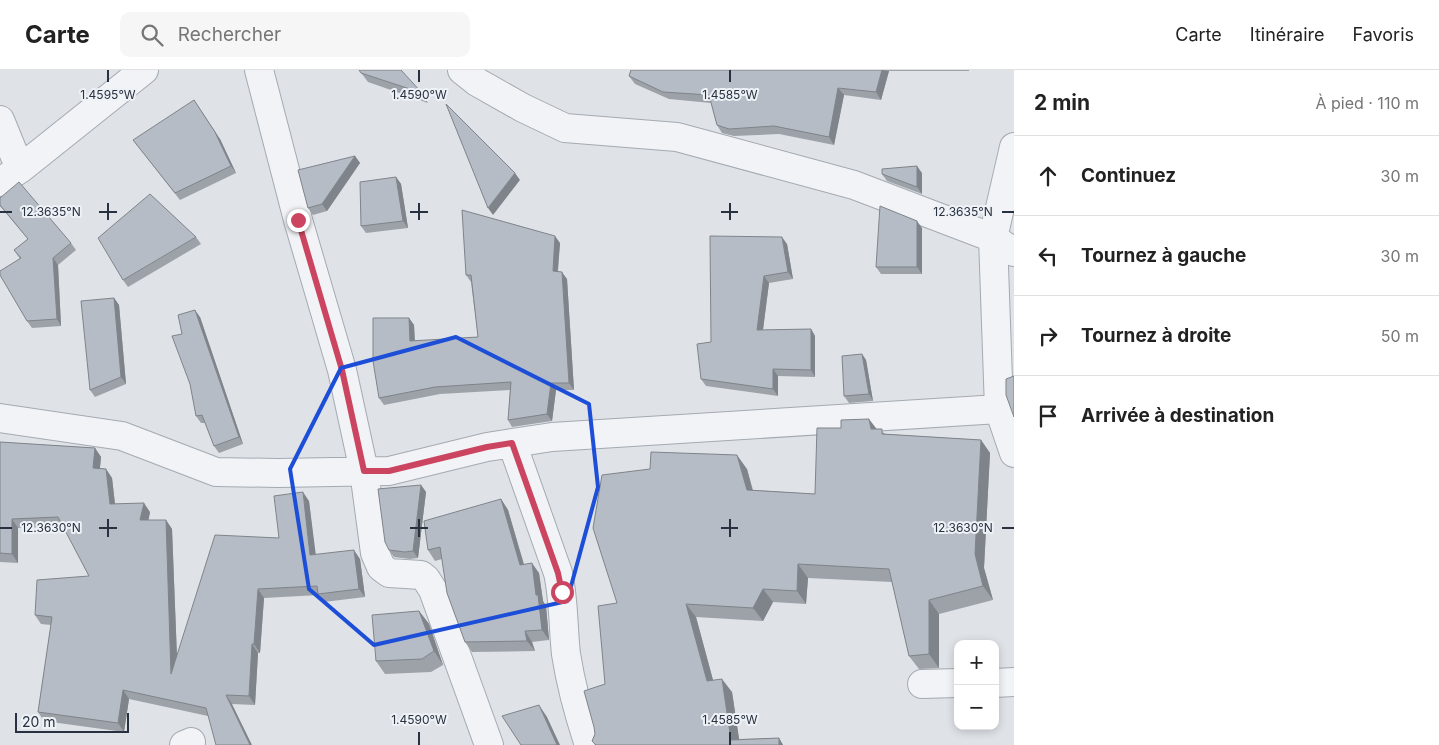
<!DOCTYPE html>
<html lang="fr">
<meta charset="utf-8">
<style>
:root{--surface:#fff;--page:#f6f6f6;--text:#222;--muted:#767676;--line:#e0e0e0}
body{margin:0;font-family:Inter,sans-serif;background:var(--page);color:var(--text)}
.controls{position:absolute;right:15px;bottom:15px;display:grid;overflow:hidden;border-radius:10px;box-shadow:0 2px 8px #0003}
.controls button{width:45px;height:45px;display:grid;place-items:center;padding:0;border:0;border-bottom:1px solid var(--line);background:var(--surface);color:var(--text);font:25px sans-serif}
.scale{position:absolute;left:15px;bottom:12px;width:114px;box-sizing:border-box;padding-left:5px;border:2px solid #28313f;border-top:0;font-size:14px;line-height:18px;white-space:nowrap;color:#28313f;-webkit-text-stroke:4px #eef2f6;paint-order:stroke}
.stop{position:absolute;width:15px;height:15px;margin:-11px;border:4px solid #cc4560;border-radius:50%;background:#fff}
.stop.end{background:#cc4560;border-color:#fff;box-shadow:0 1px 5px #0008}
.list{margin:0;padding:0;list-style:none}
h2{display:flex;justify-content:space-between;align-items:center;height:65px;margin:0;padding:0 20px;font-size:21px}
h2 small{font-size:16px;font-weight:400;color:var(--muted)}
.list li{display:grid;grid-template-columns:32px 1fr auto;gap:15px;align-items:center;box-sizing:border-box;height:80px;padding:0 20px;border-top:1px solid var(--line)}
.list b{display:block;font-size:19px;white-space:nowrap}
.list em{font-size:16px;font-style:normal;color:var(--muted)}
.icon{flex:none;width:28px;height:28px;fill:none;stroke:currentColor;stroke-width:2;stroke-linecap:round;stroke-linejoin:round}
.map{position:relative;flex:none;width:1014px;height:675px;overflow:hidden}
header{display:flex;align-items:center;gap:30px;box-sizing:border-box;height:70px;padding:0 25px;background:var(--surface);border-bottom:1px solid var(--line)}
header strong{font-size:24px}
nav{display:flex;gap:28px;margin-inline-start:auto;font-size:18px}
.search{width:350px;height:45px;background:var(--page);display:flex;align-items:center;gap:12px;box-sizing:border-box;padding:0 18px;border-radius:10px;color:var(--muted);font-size:19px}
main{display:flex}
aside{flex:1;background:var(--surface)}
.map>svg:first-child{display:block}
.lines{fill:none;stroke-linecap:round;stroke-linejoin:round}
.minor-casing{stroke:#a4aab2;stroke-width:30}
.minor{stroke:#f1f3f6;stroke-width:28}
.wall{fill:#9da2a9}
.shaded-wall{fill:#7f848a}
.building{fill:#b6bcc5;stroke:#7f848a}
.route{stroke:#cc4560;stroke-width:6}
.marked{fill:none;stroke:#1d4ed8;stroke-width:4;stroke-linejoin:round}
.ticks{fill:none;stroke:#28313f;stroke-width:2}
.ticks-label{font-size:12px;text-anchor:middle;fill:#28313f;stroke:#eef2f6;stroke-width:4;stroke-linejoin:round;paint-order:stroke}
</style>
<header>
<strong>Carte</strong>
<div class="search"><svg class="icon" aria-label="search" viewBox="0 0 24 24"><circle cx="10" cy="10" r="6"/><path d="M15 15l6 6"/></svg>Rechercher</div>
<nav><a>Carte</a><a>Itinéraire</a><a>Favoris</a></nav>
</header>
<main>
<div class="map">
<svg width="1014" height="675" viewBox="0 0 1014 675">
<rect width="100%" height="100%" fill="#dfe3e8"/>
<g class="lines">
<defs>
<path id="minor" d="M259 0 298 150 342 300 364 401 375 483 381 497 389 503 421 505 426 509 433 520 489 675
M462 0 477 12 523 38 565 58 677 67 854 115 993 168 1014 182
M0 50 20 99
M0 112 20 99 144 0
M999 339 1014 383
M0 348 122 366 216 402 278 403 389 401 487 377 552 367 999 339 993 168 1014 77
M512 373 558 503C564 530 563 557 566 584 571 616 579 645 589 675
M995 613 1014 612
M922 614 958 613
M184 675 191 672"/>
</defs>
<use href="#minor" class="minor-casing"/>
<use href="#minor" class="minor"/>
</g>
<path class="wall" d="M359 0 422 23 428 33 368 12Z
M631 0H969V1H889L881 30 844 25 834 75 779 64 734 66 722 63 717 55 711 33 669 29 635 14 629 6Z
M220 69 236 103 180 130 133 70Z
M355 86 360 93 327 141 313 145 308 138Z
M922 103V124L887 111 882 104Z
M396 107 401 114 408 158 366 163 361 156Z
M0 128 71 173 76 180 58 195 61 256 32 258 27 251 20 189 14 180 28 169 0 136Z
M922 158V204H881L876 197Z
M196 167 201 174 128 217 123 210Z
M560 173 558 202 567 209 574 320H556L552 351 512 357 508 350 510 320 440 324 384 335 379 328 409 248 414 255 415 271 478 267 471 212 466 205Z
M787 174 793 209 769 213 763 260 811 259 815 266V307L778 306V326L706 316 701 309 711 272Z
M114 228 119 235 126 314 95 327 90 320Z
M200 247 243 374 219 383 214 376 205 353H201L196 346 182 264Z
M862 284 866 290 873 331 849 333 844 326Z
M876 359 886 364 981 370 990 383 984 498 993 530 939 544V598L919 599 909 586 892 512 808 508 806 534 773 532 763 551 696 547 713 610 732 622 739 669 779 668 783 675H595L592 671 595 664 605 614 617 533 650 399H747L753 420 815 424Z
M0 372 95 378 101 387 100 398 106 399 112 408 115 434 150 442 148 450H166L172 459 177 587 279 468 309 431 315 485 360 489 365 527 324 532 319 525 264 528 260 583H258L255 635 232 634 208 646 129 629 124 662 44 651 38 642 51 555 41 554 35 545 89 506 63 456 18 458V493L0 492Z
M421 415 426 422 418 488 410 489 394 487 389 480Z
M501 429 508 440 524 494 539 503 543 531 546 536 549 570 532 572 535 581 472 582 465 572 442 489 435 491 428 480Z
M419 541 429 554 443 595 431 602 385 604 376 591Z"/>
<path class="shaded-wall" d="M882 0 889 1 881 30 876 22Z
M838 18 844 25 834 75 829 67Z
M194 30 220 69 236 103 231 96Z
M355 86 360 93 327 141 322 134Z
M917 96 922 103V124L917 117Z
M515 103 520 110 493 145 488 138Z
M396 107 401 114 408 158 403 151Z
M917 151 922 158V204L917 197Z
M555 166 560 173 557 208 553 201Z
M782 167 787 174 793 209 788 202Z
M53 188 58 195 61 256 57 249Z
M562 202 567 209 574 320 569 313Z
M764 206 769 213 762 267 757 260Z
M114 228 119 235 126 314 121 307Z
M195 240 200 247 243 374 239 367Z
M409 248 414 255 415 278 410 271Z
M811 259 815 266V307L811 300Z
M862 284 866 290 873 331 869 324Z
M773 299 778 306V326L773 319Z
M551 313 556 320 552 351 547 344Z
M869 349 879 362 871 359Z
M981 370 990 383 984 498 993 530 983 516 975 484Z
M95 378 101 387 99 407 93 398Z
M737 385 747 399 756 434 747 420Z
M106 399 112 408 116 443 110 434Z
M421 415 426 422 418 488 413 481Z
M303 422 309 431 317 494 310 485Z
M501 429 508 440 527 506 520 495Z
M144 433 150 442 147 458 140 450Z
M12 449 18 458V493L12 484Z
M166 450 172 459 178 613 171 604Z
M354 480 360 489 365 527 359 519Z
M532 493 539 503 543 531 546 536 549 570 542 560 536 525Z
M798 494 808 508 806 534 797 521Z
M258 519 264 528 260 583 254 574Z
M763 519 773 532 763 551 753 538Z
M929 530 939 544V598L929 584Z
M686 534 696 547 717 625 707 611Z
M419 541 429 554 443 595 434 581Z
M525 561 532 572 535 581 527 571Z
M252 574 258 583 255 635 249 626Z
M722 609 732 622 740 675 731 670Z
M123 620 129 629 124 662 118 653Z
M226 625 232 634 252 675H250Z
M539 635 547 647 560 675H557Z
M779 668 783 675H779Z"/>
<path class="building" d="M359 0H401L422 23 361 3Z
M631 0H882L876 22 838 18 829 67 774 56 729 59 717 55 709 25 663 22 629 6Z
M194 30 215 62 231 96 175 123 133 70Z
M446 34 515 103 488 138Z
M355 86 322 134 308 138 298 100Z
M917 96V117L882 104V99Z
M396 107 403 151 361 156 360 112Z
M19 112 71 173 53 188 57 249 27 251 0 205V201L21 188 14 180 28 169 0 135V128Z
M150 124 196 167 123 210 98 168Z
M880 136 917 151V197H876Z
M462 140 555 166 553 201 562 202 569 313H551L547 344 508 350 511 312 435 317 379 328 373 291V248H409L410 271 478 267 471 205H466Z
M710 166 782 167 788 202 764 206 757 260 811 259V300L773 299V319L701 309 697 274 711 272Z
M114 228 121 307 90 320 81 231Z
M195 240 239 367 214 376 202 345 196 346 190 314 172 266 182 264 178 245Z
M862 284 869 324 844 326 842 286Z
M1014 306V347L1006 325V309Z
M869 349 871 359H882V364L981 370 975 484 983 516 929 530V584L909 586 889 499 798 494 797 521 763 519 753 538 686 534 707 611 722 609 731 670 779 668V675H596L592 671 595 664 594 657 584 621 605 614 598 536 617 533 593 458 602 405 650 399 651 382 737 385 747 420 815 424 817 358H841V350Z
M0 372 95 378 93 398 106 399 110 434 144 433 140 450H166L171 604 215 465 279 468 274 426 303 422 310 485 354 480 359 519 318 524 317 516 258 519 254 574H252L249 626 226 625 250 675H216L206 638 123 620 118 653 38 642 52 547 35 545 37 510 89 506 58 447 12 449V484L0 483Z
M421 415 413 481 405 482 389 480 385 472 378 419Z
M501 429 520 495 532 493 536 525H538L542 560 525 561 527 571 465 572 447 523 440 477 428 480 424 451Z
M419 541 434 581 422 589 376 591 372 545Z
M539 635 557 675H521L502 646Z"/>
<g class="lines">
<path class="route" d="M298 150 342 300 364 401H389L487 377 512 373 558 503 562 522"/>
</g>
<path class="marked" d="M456 267 589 334 598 417 567 531 374 575 309 519 290 399 341 298Z"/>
<path class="ticks" d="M108 0V12M419 0V12M730 0V12M108 133V150M419 133V150M730 133V150M0 142H12M99 142H117M410 142H428M721 142H738M1002 142H1014M108 449V467M419 449V467M730 449V467M0 458H12M99 458H117M410 458H428M721 458H738M1002 458H1014M419 662V675M730 662V675"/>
<g class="ticks-label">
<text x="108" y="29">1.4595°W</text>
<text x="419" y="29">1.4590°W</text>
<text x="730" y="29">1.4585°W</text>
<text x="51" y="146">12.3635°N</text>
<text x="963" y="146">12.3635°N</text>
<text x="51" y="462">12.3630°N</text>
<text x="963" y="462">12.3630°N</text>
<text x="419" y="654">1.4590°W</text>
<text x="730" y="654">1.4585°W</text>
</g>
</svg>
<div class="controls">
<button>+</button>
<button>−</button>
</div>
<div class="scale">20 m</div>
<div class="stop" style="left:562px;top:522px"></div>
<div class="stop end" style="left:298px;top:150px"></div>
</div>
<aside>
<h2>2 min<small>À pied · 110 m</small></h2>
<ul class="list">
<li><svg class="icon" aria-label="ahead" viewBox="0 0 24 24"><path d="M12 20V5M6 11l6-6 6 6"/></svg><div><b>Continuez</b></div><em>30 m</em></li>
<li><svg class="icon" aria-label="left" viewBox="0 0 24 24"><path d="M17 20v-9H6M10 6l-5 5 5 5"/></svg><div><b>Tournez à gauche</b></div><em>30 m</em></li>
<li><svg class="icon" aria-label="right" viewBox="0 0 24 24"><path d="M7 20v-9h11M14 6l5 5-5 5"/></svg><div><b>Tournez à droite</b></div><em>50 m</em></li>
<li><svg class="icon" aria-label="arrive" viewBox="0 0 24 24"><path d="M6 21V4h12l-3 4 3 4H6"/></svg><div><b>Arrivée à destination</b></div></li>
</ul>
</aside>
</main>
